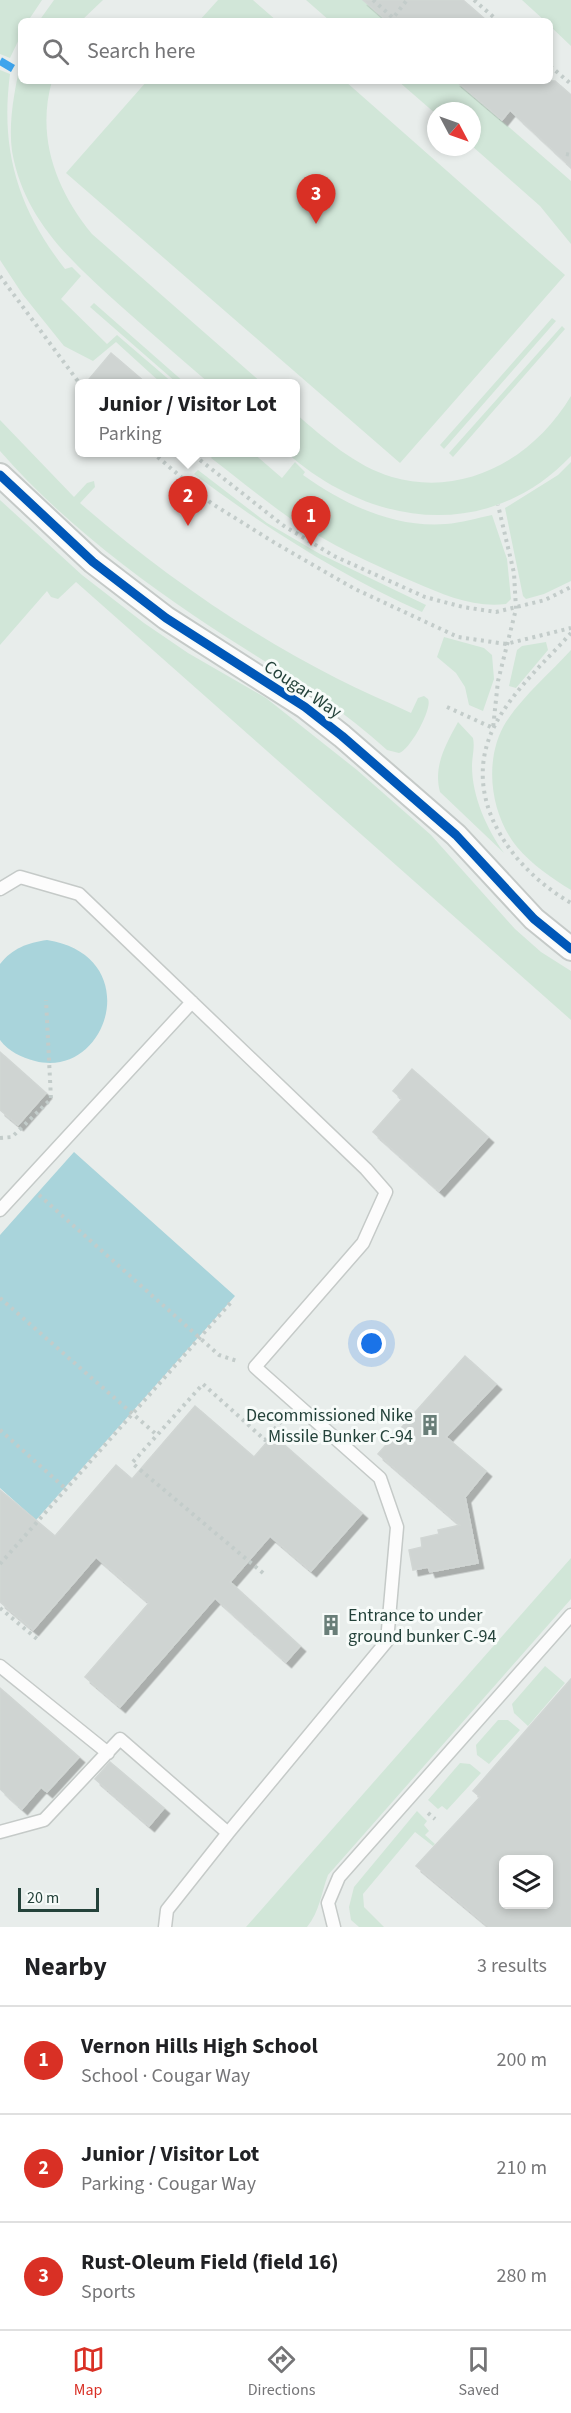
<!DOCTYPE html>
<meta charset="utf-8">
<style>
:root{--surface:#fff;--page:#f6f6f6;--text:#202124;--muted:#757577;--line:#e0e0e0;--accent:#d93025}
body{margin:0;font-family:"Source Sans 3",sans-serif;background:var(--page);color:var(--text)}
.controls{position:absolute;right:18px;bottom:18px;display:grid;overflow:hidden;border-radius:9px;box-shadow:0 3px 9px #0003}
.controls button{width:54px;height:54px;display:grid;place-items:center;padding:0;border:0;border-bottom:2px solid var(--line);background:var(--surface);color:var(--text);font:30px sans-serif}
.compass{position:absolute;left:427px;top:102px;width:54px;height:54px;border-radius:50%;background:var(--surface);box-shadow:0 3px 9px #0003;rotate:131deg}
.scale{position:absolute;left:18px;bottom:15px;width:81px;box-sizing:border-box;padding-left:6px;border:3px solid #24423a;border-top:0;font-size:16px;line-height:21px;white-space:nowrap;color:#24423a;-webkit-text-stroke:4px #f7fbf9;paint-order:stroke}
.you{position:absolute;left:372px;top:1344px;width:21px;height:21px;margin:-15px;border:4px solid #fff;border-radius:50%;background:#1a73e8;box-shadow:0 0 0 9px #1a73e833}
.badge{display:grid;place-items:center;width:39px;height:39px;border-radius:50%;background:var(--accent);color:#fff;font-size:20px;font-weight:700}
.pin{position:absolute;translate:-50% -50px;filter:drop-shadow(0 2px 3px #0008)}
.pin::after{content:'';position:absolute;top:32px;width:21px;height:18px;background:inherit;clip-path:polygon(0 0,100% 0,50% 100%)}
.popup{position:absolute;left:75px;top:379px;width:225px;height:78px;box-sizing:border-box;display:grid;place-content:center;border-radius:9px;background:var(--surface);filter:drop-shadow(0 2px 4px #0005);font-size:20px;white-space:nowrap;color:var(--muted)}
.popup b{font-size:22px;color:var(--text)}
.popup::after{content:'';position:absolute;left:50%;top:100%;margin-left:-12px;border:12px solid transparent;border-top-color:var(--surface)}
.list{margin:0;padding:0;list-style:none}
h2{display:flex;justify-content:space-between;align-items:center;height:78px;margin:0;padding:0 24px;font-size:26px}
h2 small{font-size:20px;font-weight:400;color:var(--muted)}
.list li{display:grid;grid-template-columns:39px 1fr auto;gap:18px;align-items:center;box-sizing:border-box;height:108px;padding:0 24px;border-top:2px solid var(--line)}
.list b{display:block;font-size:22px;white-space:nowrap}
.list p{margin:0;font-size:20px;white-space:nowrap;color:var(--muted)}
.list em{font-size:20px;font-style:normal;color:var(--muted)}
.icon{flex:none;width:33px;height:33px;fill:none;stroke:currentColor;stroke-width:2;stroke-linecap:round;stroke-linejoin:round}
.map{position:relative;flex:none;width:571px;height:1927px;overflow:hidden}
.search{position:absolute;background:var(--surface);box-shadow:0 3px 9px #0003;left:18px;right:18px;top:18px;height:66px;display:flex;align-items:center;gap:15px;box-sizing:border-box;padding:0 21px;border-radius:9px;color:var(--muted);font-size:22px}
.sheet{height:402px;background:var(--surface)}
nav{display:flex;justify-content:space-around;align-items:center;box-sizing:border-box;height:84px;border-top:2px solid var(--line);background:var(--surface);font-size:16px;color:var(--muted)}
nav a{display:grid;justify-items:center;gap:3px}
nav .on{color:var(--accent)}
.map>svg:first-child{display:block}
.green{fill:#d1e6d8}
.water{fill:#a9d4db}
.building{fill:#cfd4d2;stroke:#d1d6d4;stroke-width:1.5;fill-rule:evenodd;filter:url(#shadow)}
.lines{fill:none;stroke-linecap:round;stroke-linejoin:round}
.lane-casing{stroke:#c5cac8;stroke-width:15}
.street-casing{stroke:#c5cac8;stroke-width:26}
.path{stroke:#c3ccca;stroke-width:4;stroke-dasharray:3 4.5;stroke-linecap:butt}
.lane{stroke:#fcfcfc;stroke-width:12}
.street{stroke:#fcfcfc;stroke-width:22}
.quiet{stroke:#3ea4ec;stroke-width:8;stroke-dasharray:15 8;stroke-linecap:butt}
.cycleway-casing{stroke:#f7fbf9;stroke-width:13}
.cycleway{stroke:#0057b8;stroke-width:9}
.labels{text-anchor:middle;stroke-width:6;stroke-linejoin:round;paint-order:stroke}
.street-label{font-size:18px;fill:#24423a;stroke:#f7fbf9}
.poi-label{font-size:18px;fill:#24423a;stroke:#f7fbf9;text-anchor:end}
</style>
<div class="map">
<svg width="571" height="1927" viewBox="0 0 571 1927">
<defs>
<filter id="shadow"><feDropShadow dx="5.5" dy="5.5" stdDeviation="0" flood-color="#0004"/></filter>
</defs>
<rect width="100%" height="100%" fill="#e8edeb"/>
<path class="green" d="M0 0H42L28 21H21V35L10 58 0 54Z
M54 0H103L81 21H39Z
M218 0H253L277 21H199Z
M306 0H363L387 21H330Z
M522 0H571V46L550 26V21H545Z
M21 60V81H52C36 137 56 190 92 234L262 383H209C180 358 151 333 123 308 73 263 24 221 12 151 8 121 15 89 21 60Z
M0 70 10 74C0 150 18 209 65 269L72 267 81 276 61 299 107 344 117 335 173 383H161L116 342 93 361 64 346 23 295 0 260Z
M147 81H345L565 275 400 463 66 173Z
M398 81H456L571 181V244L540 206 472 146V111H436V114Z
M94 303 185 383H177L90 307Z
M552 318 556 321 444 449 440 445Z
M562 326 565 329 453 457 449 453Z
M571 396V456C488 543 371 527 287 453L296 452V414C324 438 355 466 392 477 465 498 534 458 571 396Z
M0 420 74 497 87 483 94 481 95 487 80 503C158 571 244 631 336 678 361 691 386 701 411 713L418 698 424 696 428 699C433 708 410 750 399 753L387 750C329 696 259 660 193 615 124 568 55 514 0 451Z
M215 453H253L282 478 295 462 305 472 303 475C344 504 393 528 446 524 461 523 477 518 492 515L507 559 511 599 506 604C474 608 444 595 414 582 372 564 329 544 291 519 264 500 237 478 211 458Z
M571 462V581L544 594 526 599 523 596 505 508 558 475Z
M198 470 267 523 320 554 426 605 422 612C340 575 266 528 194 474Z
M0 500 82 575 144 623 188 653 266 698 357 770 431 835 515 929 541 952 571 971V1020L76 582 58 599 51 597 47 591 0 645Z
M444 637 484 648 492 655 494 679 483 711 469 705 465 687 456 673 437 657Z
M546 642 548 650 516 688 509 686 517 650 522 646Z
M571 650V890C553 879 531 864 517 847 490 814 483 759 506 722 523 696 550 673 571 650Z
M458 722 473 738C475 748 472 756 472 766 472 797 487 829 504 853L440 792C433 766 446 744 458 722Z
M571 1558V1599L328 1875C321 1893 320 1911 307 1927H246Z
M545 1666 565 1683 528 1726 514 1713 512 1704Z
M498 1720H508L520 1730 489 1764 477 1755 476 1745Z
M460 1763 470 1764 481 1773 447 1810 442 1806 438 1809 428 1800Z
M417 1811 427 1821 424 1825 429 1831 425 1835 435 1844 433 1846 415 1832 363 1894 364 1907 384 1927H359L351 1920 349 1907 354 1887Z"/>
<path class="water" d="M47 940C147 956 108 1080 35 1061 21 1057 9 1052 0 1040V964C13 948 27 943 47 940Z
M74 1152 235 1296 36 1520 0 1488V1235Z"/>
<path class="building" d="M363 0H463L487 21H387Z
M456 81H555L571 95V167L510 110 502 120Z
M111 353 147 384H85Z
M0 1052 46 1093 18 1125 0 1110Z
M412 1069 488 1137 439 1191 373 1132 402 1099 393 1091Z
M465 1356 496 1384 446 1437 486 1471 465 1497 478 1563 430 1572 428 1567 413 1570 409 1550 422 1547 421 1538 439 1534 438 1530 460 1525 378 1454Z
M195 1406 254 1457 273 1435 362 1513 311 1571 270 1536 230 1582 300 1646 286 1662 215 1598 120 1707 85 1677 149 1603 96 1557 33 1630 0 1602V1490L55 1536 116 1465 132 1479Z
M571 1679V1927H489L416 1866 480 1797 473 1791ZM504 1860H549V1905H504Z
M0 1688 79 1757 47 1792 41 1787 22 1809 0 1789Z
M110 1762 164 1808 149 1826 95 1779Z"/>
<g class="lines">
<defs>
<path id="lane" d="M0 889 20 877 79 894 366 1169 386 1192 363 1243 255 1367 380 1478 397 1527 387 1641 228 1833
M0 1210 192 1002
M0 1666 108 1753
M0 1832 44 1820 120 1739 228 1833 167 1910 165 1927
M334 1927 328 1903 339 1877 571 1615"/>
<path id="street" d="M0 475 93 562 166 618 305 707 342 736 456 835 534 919 571 949"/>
</defs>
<use href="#lane" class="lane-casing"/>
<use href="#street" class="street-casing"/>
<path class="path" d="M373 0 393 18 407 0
M474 0 498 21
M550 66 571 84
M566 154 571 155
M0 276 80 384
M152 452 211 503 275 543 355 589 458 637 506 644 571 628
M200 460 284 526 334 556 425 597 463 607 496 612 545 600 571 587
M571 633C545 662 510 693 493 729 460 799 512 869 571 903
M447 707 493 728 498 681 516 609 514 573 498 505
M0 1138 12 1137 51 1099 46 1000
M39 1195 219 1355 237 1361
M0 1298 157 1435
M0 1430 66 1489
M0 1564 233 1300
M263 1573 132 1463 203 1384 265 1440 284 1418
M0 1608 37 1639
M428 1813 435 1819"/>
<use href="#lane" class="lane"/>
<use href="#street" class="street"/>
<path class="quiet" d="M0 61 19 72"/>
<defs>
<path id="cycleway" d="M0 475 93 562 166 618 305 707 342 736 456 835 534 919 571 949"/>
</defs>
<use href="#cycleway" class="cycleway-casing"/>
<use href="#cycleway" class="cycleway"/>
</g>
<defs>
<symbol id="building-bare" viewBox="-9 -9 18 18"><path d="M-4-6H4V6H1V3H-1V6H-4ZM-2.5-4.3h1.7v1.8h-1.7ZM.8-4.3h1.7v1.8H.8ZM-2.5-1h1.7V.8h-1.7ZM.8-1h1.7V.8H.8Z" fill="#697e78" stroke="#f7fbf9" stroke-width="2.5" paint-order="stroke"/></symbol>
</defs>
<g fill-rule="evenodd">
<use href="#building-bare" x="415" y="1410" width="30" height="30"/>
<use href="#building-bare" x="316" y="1610" width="30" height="30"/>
</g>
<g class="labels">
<g class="street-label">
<text transform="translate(303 689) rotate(34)" y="6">Cougar Way</text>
</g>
<g class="poi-label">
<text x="413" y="1421">Decommissioned Nike<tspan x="413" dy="21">Missile Bunker C-94</tspan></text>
<text x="348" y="1621" text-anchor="start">Entrance to under<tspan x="348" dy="21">ground bunker C-94</tspan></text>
</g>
</g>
</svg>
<div class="controls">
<button><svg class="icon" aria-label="layers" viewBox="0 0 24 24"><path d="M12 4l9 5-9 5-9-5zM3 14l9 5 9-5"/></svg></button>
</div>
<svg class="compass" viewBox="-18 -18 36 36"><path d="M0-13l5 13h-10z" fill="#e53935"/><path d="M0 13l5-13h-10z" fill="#757577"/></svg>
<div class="scale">20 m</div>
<div class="you"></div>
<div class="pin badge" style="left:311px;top:546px">1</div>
<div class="pin badge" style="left:188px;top:526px">2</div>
<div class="popup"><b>Junior / Visitor Lot</b>Parking</div>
<div class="pin badge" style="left:316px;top:224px">3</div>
<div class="search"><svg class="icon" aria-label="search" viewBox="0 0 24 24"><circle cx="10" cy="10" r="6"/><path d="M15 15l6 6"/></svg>Search here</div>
</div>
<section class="sheet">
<h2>Nearby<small>3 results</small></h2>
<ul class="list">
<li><span class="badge">1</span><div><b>Vernon Hills High School</b><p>School · Cougar Way</p></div><em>200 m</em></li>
<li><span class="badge">2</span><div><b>Junior / Visitor Lot</b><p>Parking · Cougar Way</p></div><em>210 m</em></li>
<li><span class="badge">3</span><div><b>Rust-Oleum Field (field 16)</b><p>Sports</p></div><em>280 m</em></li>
</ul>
</section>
<nav>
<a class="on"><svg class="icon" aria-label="map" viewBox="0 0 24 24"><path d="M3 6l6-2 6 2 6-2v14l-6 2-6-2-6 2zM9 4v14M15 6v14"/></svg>Map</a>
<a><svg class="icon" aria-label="directions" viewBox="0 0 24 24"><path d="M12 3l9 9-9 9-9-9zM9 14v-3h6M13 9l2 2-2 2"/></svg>Directions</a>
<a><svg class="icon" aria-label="saved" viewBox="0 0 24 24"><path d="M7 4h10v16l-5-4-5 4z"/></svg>Saved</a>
</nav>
